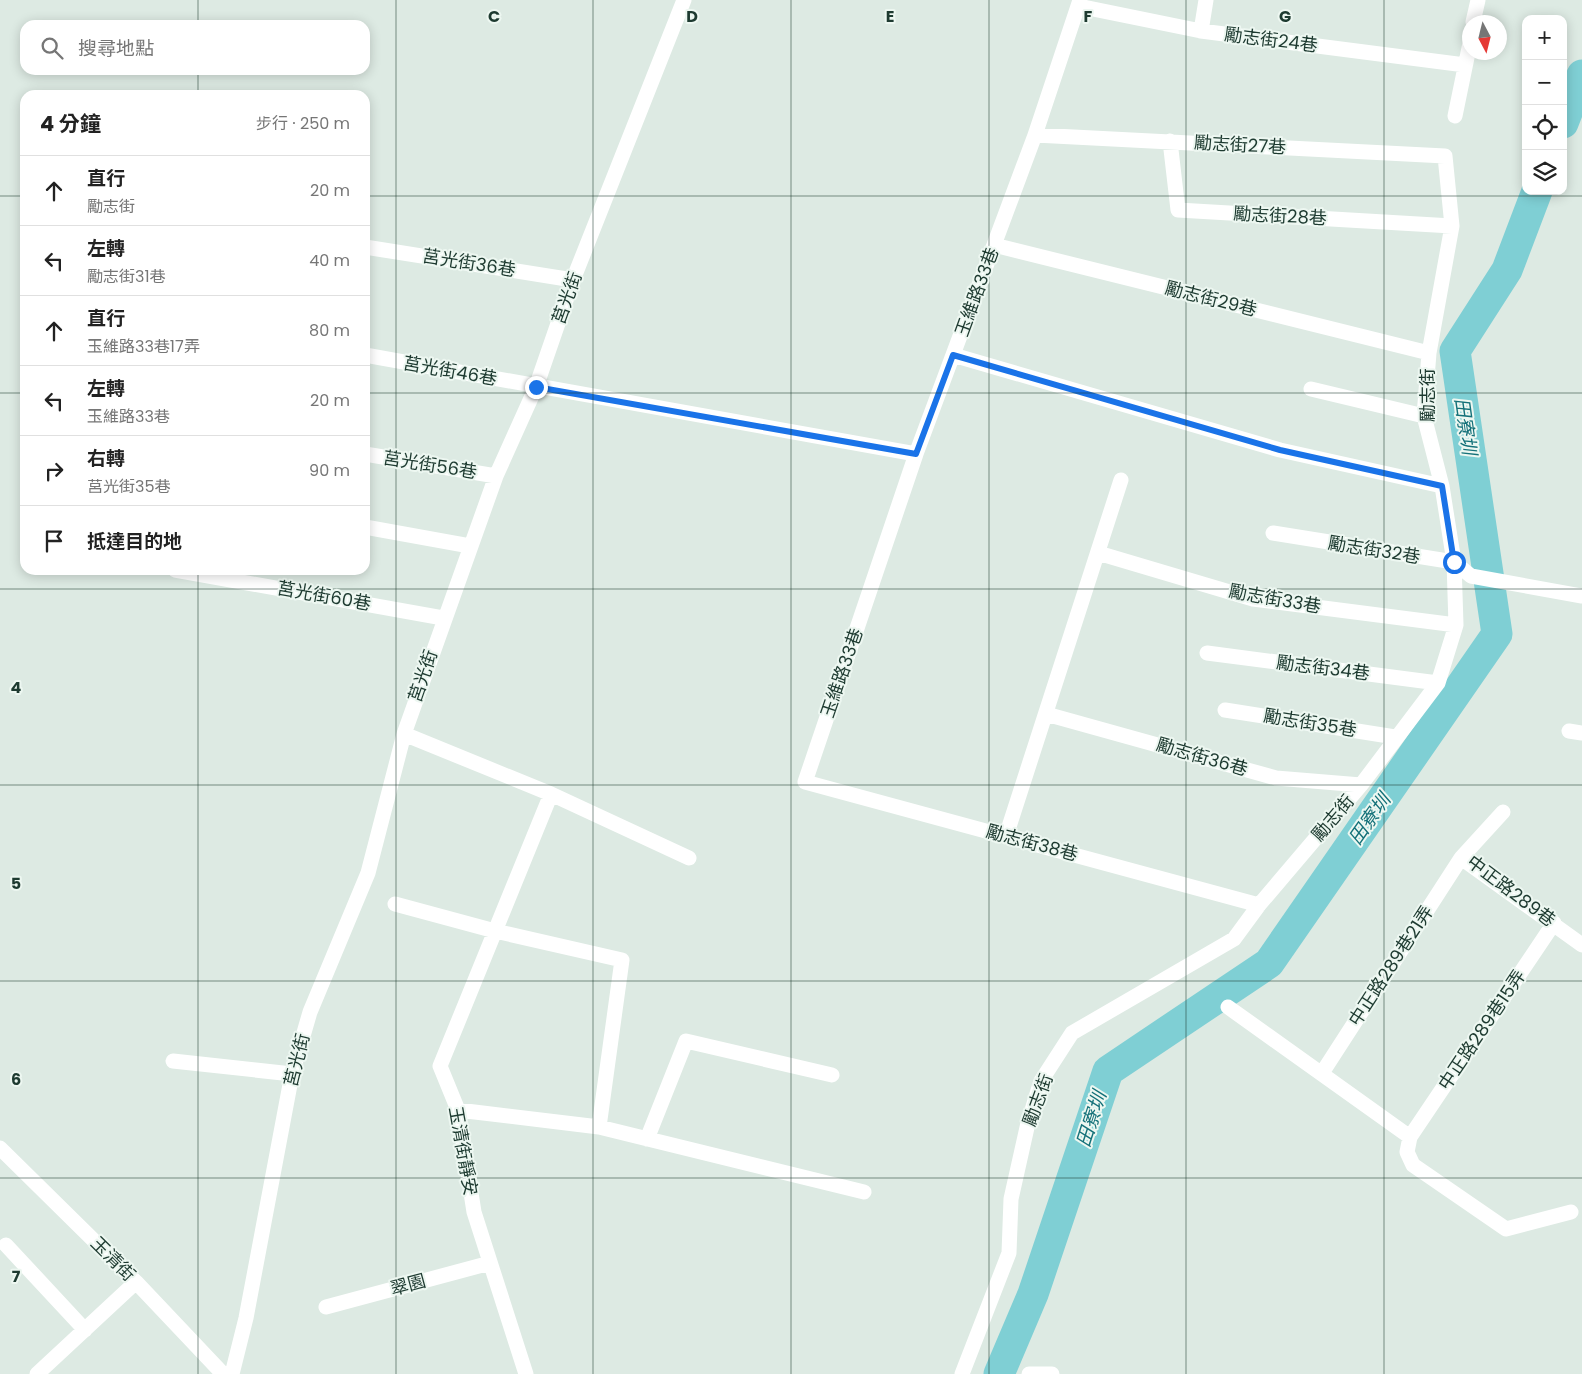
<!DOCTYPE html>
<html lang="zh-TW">
<meta charset="utf-8">
<style>
:root{--surface:#fff;--page:#f2f2f2;--text:#222;--muted:#767676;--line:#e0e0e0}
body{margin:0;font-family:Poppins,"Noto Sans TC",sans-serif;background:var(--page);color:var(--text)}
.controls{position:absolute;right:15px;top:15px;display:grid;overflow:hidden;border-radius:10px;box-shadow:0 2px 12px #0003}
.controls button{width:45px;height:45px;display:grid;place-items:center;padding:0;border:0;border-bottom:1px solid var(--line);background:var(--surface);color:var(--text);font:25px sans-serif}
.compass{position:absolute;left:1462px;top:15px;width:45px;height:45px;border-radius:50%;background:var(--surface);box-shadow:0 2px 12px #0003;rotate:173deg}
.stop{position:absolute;width:15px;height:15px;margin:-11px;border:4px solid #1a73e8;border-radius:50%;background:#fff}
.stop.end{background:#1a73e8;border-color:#fff;box-shadow:0 1px 5px #0008}
.list{margin:0;padding:0;list-style:none}
h2{display:flex;justify-content:space-between;align-items:center;height:65px;margin:0;padding:0 20px;font-size:21px}
h2 small{font-size:16px;font-weight:400;color:var(--muted)}
.list li{display:grid;grid-template-columns:32px 1fr auto;gap:15px;align-items:center;box-sizing:border-box;height:70px;padding:0 20px;border-top:1px solid var(--line)}
.list b{display:block;font-size:19px;white-space:nowrap}
.list p{margin:0;font-size:16px;white-space:nowrap;color:var(--muted)}
.list em{font-size:16px;font-style:normal;color:var(--muted)}
.icon{flex:none;width:28px;height:28px;fill:none;stroke:currentColor;stroke-width:2;stroke-linecap:round;stroke-linejoin:round}
.map{position:relative;flex:none;width:1582px;height:1374px;overflow:hidden}
.search{position:absolute;background:var(--surface);box-shadow:0 2px 12px #0003;left:20px;top:20px;width:350px;height:55px;display:flex;align-items:center;gap:12px;box-sizing:border-box;padding:0 18px;border-radius:15px;color:var(--muted);font-size:19px}
.panel{position:absolute;background:var(--surface);box-shadow:0 2px 12px #0003;left:20px;top:90px;width:350px;height:485px;border-radius:15px}
.map>svg:first-child{display:block}
.lines{fill:none;stroke-linecap:round;stroke-linejoin:round}
.canal{stroke:#7fcfd4;stroke-width:31}
.minor{stroke:#fff;stroke-width:15}
.route{stroke:#1a73e8;stroke-width:6}
.grid{fill:none;stroke:#1d3a30;stroke-width:1;stroke-opacity:0.55}
.labels{text-anchor:middle;stroke-width:4;stroke-linejoin:round;paint-order:stroke}
.street-label{font-size:18px;fill:#1d3a30;stroke:#edf7f1}
.water-label{font-size:19px;font-style:italic;fill:#147179;stroke:#edf7f1}
.grid-label{font-size:16px;text-anchor:middle;font-weight:bold;fill:#1d3a30;stroke:#edf7f1;stroke-width:4;stroke-linejoin:round;paint-order:stroke}
</style>
<div class="map">
<svg width="1582" height="1374" viewBox="0 0 1582 1374">
<rect width="100%" height="100%" fill="#ddeae3"/>
<g class="lines">
<path class="canal" d="M1563 123 1582 75
M999 1374 1033 1294 1108 1071 1269 963 1497 634 1455 351 1507 270 1537 191"/>
<path class="minor" d="M1080 0 1035 135 916 454 805 782 1259 905
M1078 6 1201 31 1465 65
M1473 22 1478 0
M1201 31 1206 0
M1455 116 1470 43
M1170 141 1178 210 1452 226
M994 245 1429 353
M365 247 573 280
M365 355 916 454
M953 355 1280 450 1442 486
M1311 389 1424 416
M365 454 496 476
M365 527 470 546
M1273 533 1454 562 1471 576 1582 596
M1098 553 1253 599 1456 625
M175 570 443 618
M1207 653 1438 683
M1225 710 1395 737
M1046 714 1276 778 1361 785
M1569 731 1582 733
M404 734 551 794 689 858
M1503 812 1461 858 1582 945
M1006 836 1121 480
M395 904 495 931 622 960 599 1127
M1554 923 1410 1137 1407 1152 1413 1165 1506 1229 1571 1212
M1228 1007 1410 1137
M173 1061 292 1074
M1322 1073 1461 858
M458 1110 599 1127 864 1192
M647 1139 686 1041 832 1075
M0 1148 136 1282 223 1374
M6 1245 85 1330
M326 1307 490 1263
M37 1374 136 1282
M232 1374 246 1318 292 1074 310 1012 368 873 404 734 496 476 536 387 573 280 684 0
M526 1374 474 1212 458 1110 440 1066 551 794
M962 1374 1009 1253 1011 1199 1028 1123 1041 1081 1072 1033 1234 939 1259 905 1361 785 1438 683 1456 625 1454 562 1442 486 1424 416 1429 353 1452 226 1445 156 1035 135
M1029 1374H1052"/>
</g>
<g class="lines">
<path class="route" d="M536 387 916 454 953 355 1280 450 1442 486 1454 562"/>
</g>
<path class="grid" d="M198 0V25M396 0V1374M593 0V1374M791 0V1374M989 0V1374M1186 0V1374M1384 0V1374M198 70V95M0 196H25M365 196H1582M0 393H25M365 393H1582M198 570V1374M0 589H1582M0 785H1582M0 981H1582M0 1178H1582"/>
<g class="labels">
<g class="street-label">
<text transform="translate(1271 40) rotate(7)" y="6">勵志街24巷</text>
<text transform="translate(1240 145) rotate(3)" y="6">勵志街27巷</text>
<text transform="translate(1280 216) rotate(3)" y="6">勵志街28巷</text>
<text transform="translate(469 263) rotate(9)" y="6">莒光街36巷</text>
<text transform="translate(977 292) rotate(-70)" y="6">玉維路33巷</text>
<text transform="translate(567 298) rotate(-70)" y="6">莒光街</text>
<text transform="translate(1211 299) rotate(14)" y="6">勵志街29巷</text>
<text transform="translate(450 371) rotate(10)" y="6">莒光街46巷</text>
<text transform="translate(1428 395) rotate(-90)" y="6">勵志街</text>
<text transform="translate(430 465) rotate(9)" y="6">莒光街56巷</text>
<text transform="translate(1374 550) rotate(9)" y="6">勵志街32巷</text>
<text transform="translate(324 596) rotate(10)" y="6">莒光街60巷</text>
<text transform="translate(1275 599) rotate(10)" y="6">勵志街33巷</text>
<text transform="translate(1323 668) rotate(7)" y="6">勵志街34巷</text>
<text transform="translate(842 673) rotate(-71)" y="6">玉維路33巷</text>
<text transform="translate(423 676) rotate(-71)" y="6">莒光街</text>
<text transform="translate(1310 723) rotate(9)" y="6">勵志街35巷</text>
<text transform="translate(1202 757) rotate(16)" y="6">勵志街36巷</text>
<text transform="translate(1333 818) rotate(-50)" y="6">勵志街</text>
<text transform="translate(1032 843) rotate(15)" y="6">勵志街38巷</text>
<text transform="translate(1511 891) rotate(37)" y="6">中正路289巷</text>
<text transform="translate(1391 966) rotate(-57)" y="6">中正路289巷21弄</text>
<text transform="translate(1482 1030) rotate(-56)" y="6">中正路289巷15弄</text>
<text transform="translate(297 1060) rotate(-76)" y="6">莒光街</text>
<text transform="translate(1038 1100) rotate(-70)" y="6">勵志街</text>
<text transform="translate(463 1151) rotate(80)" y="6">玉清街靜安</text>
<text transform="translate(113 1259) rotate(45)" y="6">玉清街</text>
<text transform="translate(408 1285) rotate(-15)" y="6">翠園</text>
</g>
<g class="water-label">
<text transform="translate(1466 426) rotate(82)" y="7">田寮圳</text>
<text transform="translate(1369 819) rotate(-55)" y="7">田寮圳</text>
<text transform="translate(1091 1119) rotate(-72)" y="7">田寮圳</text>
</g>
</g>
<g class="grid-label">
<text x="494" y="22">C</text>
<text x="692" y="22">D</text>
<text x="890" y="22">E</text>
<text x="1088" y="22">F</text>
<text x="1285" y="22">G</text>
<text x="16" y="693">4</text>
<text x="16" y="889">5</text>
<text x="16" y="1085">6</text>
<text x="16" y="1282">7</text>
</g>
</svg>
<div class="controls">
<button>+</button>
<button>−</button>
<button><svg class="icon" aria-label="locate" viewBox="0 0 24 24"><circle cx="12" cy="12" r="6"/><path d="M12 2v4M12 18v4M2 12h4M18 12h4"/></svg></button>
<button><svg class="icon" aria-label="layers" viewBox="0 0 24 24"><path d="M12 4l9 5-9 5-9-5zM3 14l9 5 9-5"/></svg></button>
</div>
<svg class="compass" viewBox="-18 -18 36 36"><path d="M0-13l5 13h-10z" fill="#e53935"/><path d="M0 13l5-13h-10z" fill="#767676"/></svg>
<div class="stop" style="left:1454px;top:562px"></div>
<div class="stop end" style="left:536px;top:387px"></div>
<div class="search"><svg class="icon" aria-label="search" viewBox="0 0 24 24"><circle cx="10" cy="10" r="6"/><path d="M15 15l6 6"/></svg>搜尋地點</div>
<section class="panel">
<h2>4 分鐘<small>步行 · 250 m</small></h2>
<ul class="list">
<li><svg class="icon" aria-label="ahead" viewBox="0 0 24 24"><path d="M12 20V5M6 11l6-6 6 6"/></svg><div><b>直行</b><p>勵志街</p></div><em>20 m</em></li>
<li><svg class="icon" aria-label="left" viewBox="0 0 24 24"><path d="M17 20v-9H6M10 6l-5 5 5 5"/></svg><div><b>左轉</b><p>勵志街31巷</p></div><em>40 m</em></li>
<li><svg class="icon" aria-label="ahead" viewBox="0 0 24 24"><path d="M12 20V5M6 11l6-6 6 6"/></svg><div><b>直行</b><p>玉維路33巷17弄</p></div><em>80 m</em></li>
<li><svg class="icon" aria-label="left" viewBox="0 0 24 24"><path d="M17 20v-9H6M10 6l-5 5 5 5"/></svg><div><b>左轉</b><p>玉維路33巷</p></div><em>20 m</em></li>
<li><svg class="icon" aria-label="right" viewBox="0 0 24 24"><path d="M7 20v-9h11M14 6l5 5-5 5"/></svg><div><b>右轉</b><p>莒光街35巷</p></div><em>90 m</em></li>
<li><svg class="icon" aria-label="arrive" viewBox="0 0 24 24"><path d="M6 21V4h12l-3 4 3 4H6"/></svg><div><b>抵達目的地</b></div></li>
</ul>
</section>
</div>
